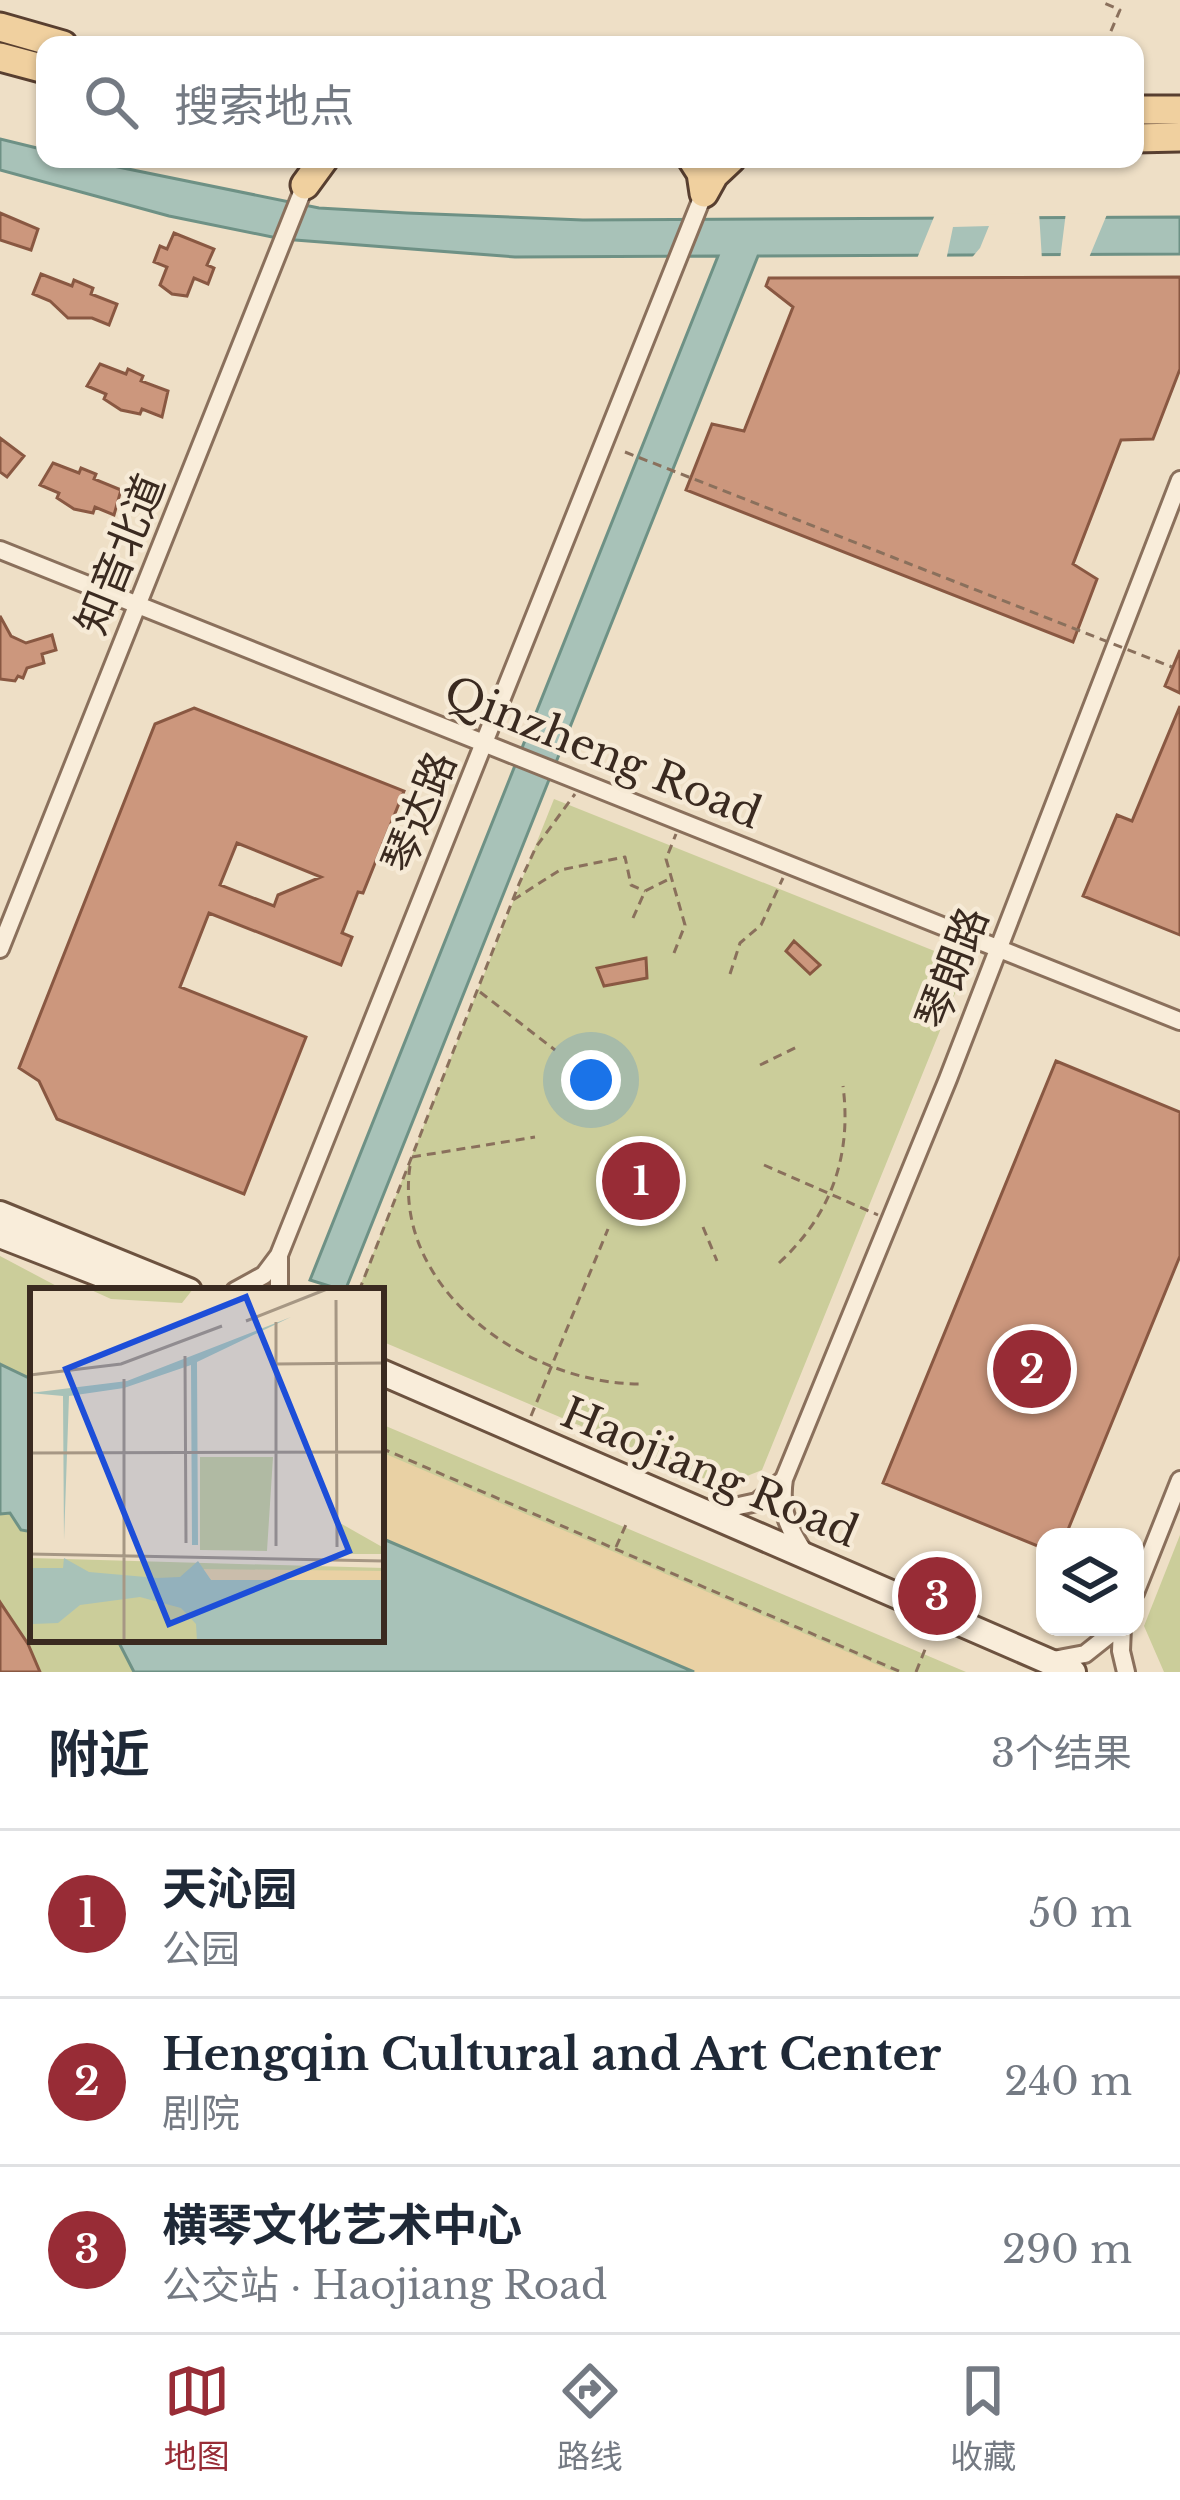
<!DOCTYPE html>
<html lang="zh">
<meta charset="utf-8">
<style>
:root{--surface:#fff;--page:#f6f6f7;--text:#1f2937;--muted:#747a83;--line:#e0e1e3;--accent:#982c36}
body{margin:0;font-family:"Libre Baskerville","Noto Sans SC",serif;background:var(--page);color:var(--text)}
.controls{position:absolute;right:36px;bottom:36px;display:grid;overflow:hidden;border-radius:24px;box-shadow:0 3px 9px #0004}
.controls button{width:108px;height:108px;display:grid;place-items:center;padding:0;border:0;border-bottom:3px solid var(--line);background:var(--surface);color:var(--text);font:60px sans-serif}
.you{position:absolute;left:591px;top:1080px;width:42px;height:42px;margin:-30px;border:9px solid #fff;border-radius:50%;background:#1a73e8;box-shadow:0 0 0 18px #1a73e833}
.badge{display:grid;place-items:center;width:78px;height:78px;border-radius:50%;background:var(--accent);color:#fff;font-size:39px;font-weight:700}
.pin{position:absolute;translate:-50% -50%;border:6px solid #fff;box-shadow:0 3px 12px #0006}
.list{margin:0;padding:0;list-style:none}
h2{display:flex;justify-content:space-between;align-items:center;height:156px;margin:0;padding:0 48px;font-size:51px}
h2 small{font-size:39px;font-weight:400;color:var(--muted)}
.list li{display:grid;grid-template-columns:78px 1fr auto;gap:36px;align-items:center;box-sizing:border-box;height:168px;padding:0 48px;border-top:3px solid var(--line)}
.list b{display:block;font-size:45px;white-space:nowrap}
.list p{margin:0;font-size:39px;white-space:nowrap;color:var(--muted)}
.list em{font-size:39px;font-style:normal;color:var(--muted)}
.icon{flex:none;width:66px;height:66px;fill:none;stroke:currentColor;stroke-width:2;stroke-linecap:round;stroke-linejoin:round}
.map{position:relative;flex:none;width:1180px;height:1672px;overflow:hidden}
.search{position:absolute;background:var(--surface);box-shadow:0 3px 9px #0004;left:36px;right:36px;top:36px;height:132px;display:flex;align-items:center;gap:30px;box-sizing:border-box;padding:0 42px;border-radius:24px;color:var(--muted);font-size:45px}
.sheet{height:660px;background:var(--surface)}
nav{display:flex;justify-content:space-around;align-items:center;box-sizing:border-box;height:168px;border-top:3px solid var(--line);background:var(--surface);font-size:33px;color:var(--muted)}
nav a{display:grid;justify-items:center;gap:6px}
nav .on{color:var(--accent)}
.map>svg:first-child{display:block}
.green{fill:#cbcd9a}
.sand{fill:#e9d1a4}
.water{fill:#a8c2b8;stroke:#6e9185;stroke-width:3}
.pier{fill:#eedfc6}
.building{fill:#cc977d;stroke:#895842;stroke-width:3;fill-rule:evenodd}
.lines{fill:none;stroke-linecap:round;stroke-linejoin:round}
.minor-casing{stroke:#8a705c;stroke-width:22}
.secondary-casing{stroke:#6c523f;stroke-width:30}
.primary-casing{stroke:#583f30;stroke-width:33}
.path{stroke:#8a705c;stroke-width:3;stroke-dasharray:9 6;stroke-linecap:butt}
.minor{stroke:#f9edda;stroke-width:16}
.secondary{stroke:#f9edda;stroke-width:24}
.primary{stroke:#f0d09f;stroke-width:27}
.path-bridge{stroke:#8a705c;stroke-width:3;stroke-dasharray:9 6;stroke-linecap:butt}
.labels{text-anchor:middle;stroke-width:9;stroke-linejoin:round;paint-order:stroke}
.street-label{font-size:42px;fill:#3a2a20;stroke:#f6ead6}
.inset-road{fill:none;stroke:#a69784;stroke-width:3}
.view{fill:#1d4ed8;fill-opacity:0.15;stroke:#1d4ed8;stroke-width:6}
.inset-edge{fill:none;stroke:#3a2a20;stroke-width:6}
</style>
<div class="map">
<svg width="1180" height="1672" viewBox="0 0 1180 1672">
<rect width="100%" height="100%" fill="#eedfc6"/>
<path class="green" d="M554 799 967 964 762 1470 722 1486 381 1341V1291H358Z
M0 1256 66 1291H33V1639H381V1424L966 1672H0Z
M1180 1535V1672H1164L1144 1626Z"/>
<path class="sand" d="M381 1452 894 1672H694L381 1538Z"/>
<path class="water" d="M0 139 45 150V159H79L319 208 407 213 583 220 1180 217V254L758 256 345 1291 310 1280 718 256 515 257 282 239 169 216 0 170Z
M0 1364 33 1380V1532L21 1530 10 1513 0 1514Z
M381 1538 694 1672H134L117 1639H381Z"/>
<path class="pier" d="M936 212H958V216L1039 212 1042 260 969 261 980 248 989 226 953 227 946 261H916Z
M1066 212H1108L1088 260H1060Z"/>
<path class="building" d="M0 213 38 229 31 250 0 240Z
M174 233 214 249 207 265 214 268 208 284 194 278 187 296 172 294 160 285 167 267 154 262 160 246 167 249Z
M41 274 72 286 74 280 93 288 91 294 117 304 109 325 92 318H68L50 301 33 294Z
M1180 277V369L1153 439 1121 440 1073 564 1097 579 1073 642 686 490 712 424 744 431 793 307 766 286 769 278Z
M100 364 126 374 128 369 143 376 141 381 168 391 162 417 142 409 140 414 121 410 104 399 106 394 87 386Z
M0 438 24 456 7 477 0 472Z
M53 463 79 473 81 468 96 474 94 479 121 490 114 515 95 507 93 513 74 509 57 498 59 493 40 485Z
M0 616 11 636 26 643 52 635 56 650 42 654 44 663 27 668 23 678 18 676 15 681 0 679Z
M1180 650V693L1165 686Z
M1180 706V935L1083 896 1117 815 1132 821Z
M194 708 404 791 363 893 358 892 342 933 352 937 341 965 209 913 180 987 306 1037 244 1194 57 1119 39 1081 19 1068 155 724ZM237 843 321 877 278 895 274 906 220 885Z
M794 941 820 965 810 974 786 951Z
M646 958 647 978 604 986 597 968Z
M1056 1061 1180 1112V1256L1065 1537H1045V1549L883 1483Z
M0 1602 28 1644 40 1672H0Z"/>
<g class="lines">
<defs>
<path id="minor" d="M0 550 1180 1021
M0 949 305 185
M235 1291 264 1275 279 1255 704 193
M279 1291V1256
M711 1512 757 1502 783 1480
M806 1555C789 1530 779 1510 784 1479L948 1079 1180 480
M1135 1593 1180 1480
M1122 1627 1121 1651 1126 1672
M1053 1660 1085 1654 1119 1627"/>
<path id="secondary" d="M0 1214 189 1291
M0 1235 144 1291
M381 1372 1073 1672"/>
<path id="primary" d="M0 27 63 45
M0 57 45 69
M1140 110H1180
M1135 138 1180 137
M692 159 701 173 704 193
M305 185 324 159
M704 193 714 175 731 159"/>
</defs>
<use href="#minor" class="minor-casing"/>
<use href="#secondary" class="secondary-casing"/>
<use href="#primary" class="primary-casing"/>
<path class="path" d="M1105 45 1120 10 1104 3 1106 0
M513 900 560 870 625 857 631 885 645 891
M633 918 645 891 671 878
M674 953 685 925 666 859 676 834
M730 974 740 943 761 925 783 878
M480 992 555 1050
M760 1065 797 1047
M412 1157 535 1137
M764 1165 878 1215
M410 1166C392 1291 529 1385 642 1384
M703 1227 717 1261
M779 1263C831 1215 852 1156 843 1086
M359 1291 519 884 536 847 575 794
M531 1416 608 1229
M381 1448 901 1672
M616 1547 628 1520
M916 1672 926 1647"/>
<use href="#minor" class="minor"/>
<use href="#secondary" class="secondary"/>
<use href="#primary" class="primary"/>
<path class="path-bridge" d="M625 452 1172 667"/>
</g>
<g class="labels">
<g class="street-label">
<text transform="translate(120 554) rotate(-68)" y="15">知音北道</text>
<text transform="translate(603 752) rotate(22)" y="15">Qinzheng Road</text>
<text transform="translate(419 812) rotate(-68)" y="15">琴达路</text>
<text transform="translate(952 968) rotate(-69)" y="15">琴朗路</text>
<text transform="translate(710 1472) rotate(23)" y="15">Haojiang Road</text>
</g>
</g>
<g transform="translate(30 1288)">
<rect width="354" height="354" fill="#eedfc6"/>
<path d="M59 1H163L152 15 81 11ZM170 169H243L237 263 170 262ZM310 235 354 260V266H318ZM0 270 354 280V353H0Z" fill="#cbcd9a"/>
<path d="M167 281 354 283V292H181Z" fill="#e9d1a4"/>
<path d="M261 29 167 74 168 257H162L161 77 94 100 39 108 34 252 33 108 0 105 97 93ZM34 270 59 284 127 290 150 289 168 273 181 292H354V353H167L166 336 151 320 110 309 50 317 28 335 3 336 0 353V280H33Z" fill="#a8c2b8"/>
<path class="inset-road" d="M306 12 307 259M216 33 297 1M246 34V258M155 68 156 255M245 76 354 75M0 87 91 76 192 38M94 91V353M0 165 354 164M0 266 354 273"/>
<path class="view" d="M216 9 319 263 139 336 36 81Z"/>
<rect width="354" height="354" class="inset-edge"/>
</g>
</svg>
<div class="controls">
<button><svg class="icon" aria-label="layers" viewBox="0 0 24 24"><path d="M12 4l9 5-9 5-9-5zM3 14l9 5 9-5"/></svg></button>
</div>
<div class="you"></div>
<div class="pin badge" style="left:641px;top:1181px">1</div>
<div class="pin badge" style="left:1032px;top:1369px">2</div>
<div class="pin badge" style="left:937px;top:1596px">3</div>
<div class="search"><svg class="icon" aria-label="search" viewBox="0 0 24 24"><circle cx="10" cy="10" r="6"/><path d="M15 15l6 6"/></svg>搜索地点</div>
</div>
<section class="sheet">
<h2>附近<small>3个结果</small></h2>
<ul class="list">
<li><span class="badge">1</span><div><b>天沁园</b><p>公园</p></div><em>50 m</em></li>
<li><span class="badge">2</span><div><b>Hengqin Cultural and Art Center</b><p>剧院</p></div><em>240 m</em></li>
<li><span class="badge">3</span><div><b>横琴文化艺术中心</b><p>公交站 · Haojiang Road</p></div><em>290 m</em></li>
</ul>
</section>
<nav>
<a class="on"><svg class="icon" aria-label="map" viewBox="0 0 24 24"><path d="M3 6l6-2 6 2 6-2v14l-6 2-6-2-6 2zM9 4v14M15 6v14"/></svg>地图</a>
<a><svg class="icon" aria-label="directions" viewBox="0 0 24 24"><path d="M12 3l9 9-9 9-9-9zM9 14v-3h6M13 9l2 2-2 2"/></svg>路线</a>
<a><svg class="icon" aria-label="saved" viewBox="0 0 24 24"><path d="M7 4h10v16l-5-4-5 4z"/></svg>收藏</a>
</nav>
